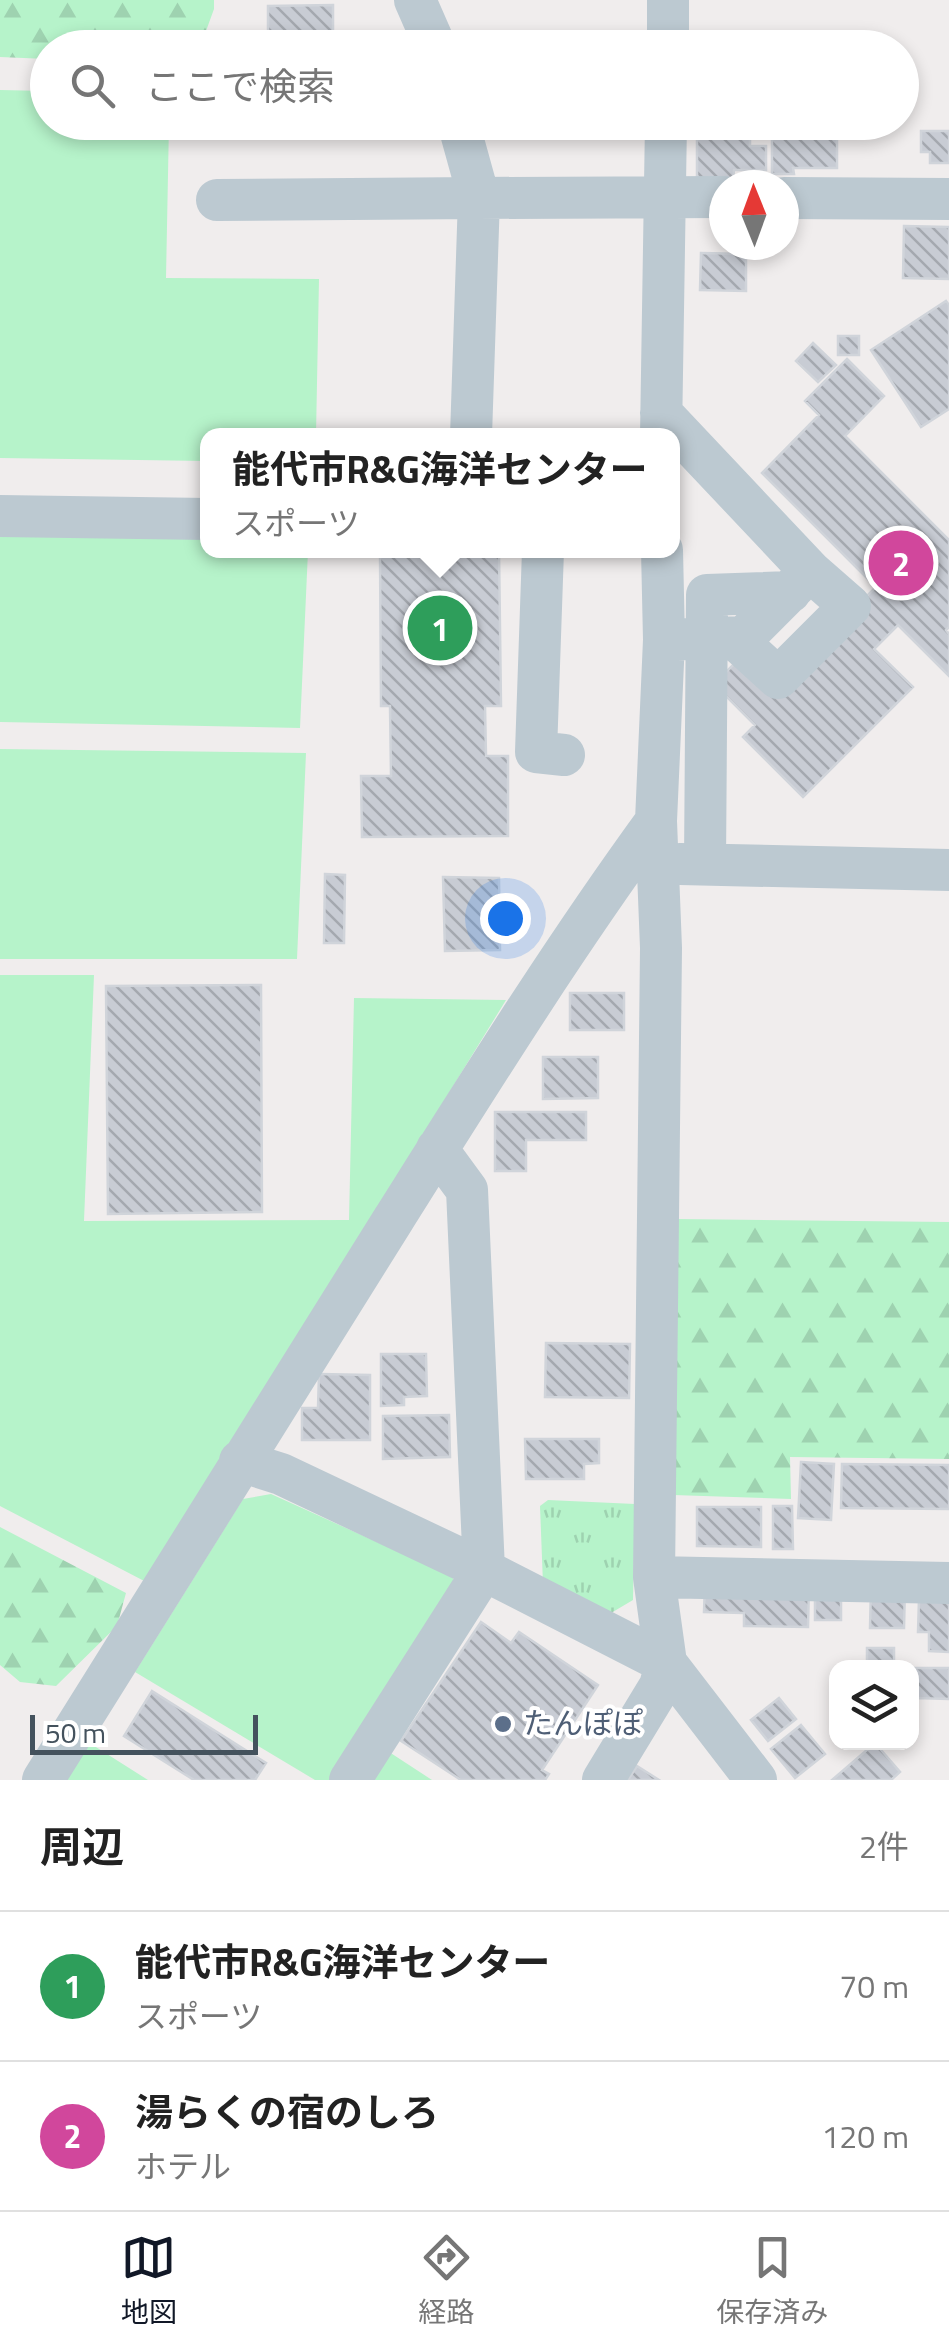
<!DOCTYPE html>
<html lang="ja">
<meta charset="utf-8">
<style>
:root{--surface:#fff;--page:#f6f6f6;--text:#222;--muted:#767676;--line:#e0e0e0;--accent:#111827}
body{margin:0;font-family:"Titillium Web","Noto Sans JP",sans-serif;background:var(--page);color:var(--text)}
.controls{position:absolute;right:30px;bottom:30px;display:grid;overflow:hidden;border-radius:20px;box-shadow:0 5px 15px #0003}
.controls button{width:90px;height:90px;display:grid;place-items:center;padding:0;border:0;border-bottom:2px solid var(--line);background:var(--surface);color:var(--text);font:50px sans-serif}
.compass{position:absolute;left:709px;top:170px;width:90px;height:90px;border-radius:50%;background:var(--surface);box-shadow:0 5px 15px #0003;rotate:359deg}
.scale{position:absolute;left:30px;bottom:25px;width:228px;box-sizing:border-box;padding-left:10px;border:5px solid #44525d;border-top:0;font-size:28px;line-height:35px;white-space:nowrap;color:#44525d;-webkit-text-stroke:8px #fff;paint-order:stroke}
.you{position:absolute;left:505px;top:918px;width:35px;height:35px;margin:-25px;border:8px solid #fff;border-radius:50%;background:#1a73e8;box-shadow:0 0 0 15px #1a73e833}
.badge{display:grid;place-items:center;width:65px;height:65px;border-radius:50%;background:var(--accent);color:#fff;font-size:32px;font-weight:700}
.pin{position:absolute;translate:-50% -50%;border:5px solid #fff;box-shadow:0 2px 10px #0006}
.popup{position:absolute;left:200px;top:428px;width:480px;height:130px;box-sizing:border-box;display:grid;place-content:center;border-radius:20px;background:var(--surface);filter:drop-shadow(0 2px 8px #0005);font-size:32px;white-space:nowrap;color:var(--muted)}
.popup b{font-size:38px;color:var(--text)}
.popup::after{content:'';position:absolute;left:50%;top:100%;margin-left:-20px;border:20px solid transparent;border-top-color:var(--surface)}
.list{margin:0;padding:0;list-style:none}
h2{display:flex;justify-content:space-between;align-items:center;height:130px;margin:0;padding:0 40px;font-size:42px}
h2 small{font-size:32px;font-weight:400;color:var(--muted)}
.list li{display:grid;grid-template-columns:65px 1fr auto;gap:30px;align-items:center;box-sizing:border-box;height:150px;padding:0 40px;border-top:2px solid var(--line)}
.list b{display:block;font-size:38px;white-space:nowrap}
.list p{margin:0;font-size:32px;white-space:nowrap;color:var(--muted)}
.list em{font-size:32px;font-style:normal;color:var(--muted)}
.icon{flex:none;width:55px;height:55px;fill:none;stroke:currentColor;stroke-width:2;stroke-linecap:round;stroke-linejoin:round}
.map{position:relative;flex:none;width:949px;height:1780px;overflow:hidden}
.search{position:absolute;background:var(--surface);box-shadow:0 5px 15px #0003;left:30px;right:30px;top:30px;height:110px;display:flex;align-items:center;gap:25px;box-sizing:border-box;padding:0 35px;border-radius:55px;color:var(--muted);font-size:38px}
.sheet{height:430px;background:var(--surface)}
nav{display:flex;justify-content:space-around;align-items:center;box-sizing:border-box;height:140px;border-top:2px solid var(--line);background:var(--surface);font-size:28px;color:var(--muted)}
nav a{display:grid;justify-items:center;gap:5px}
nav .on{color:var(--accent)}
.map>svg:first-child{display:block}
.grass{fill:#b6f3ca}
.forest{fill:url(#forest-firs)}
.park{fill:url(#park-tufts)}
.building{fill:url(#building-back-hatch);stroke:#d0d4da;stroke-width:2.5}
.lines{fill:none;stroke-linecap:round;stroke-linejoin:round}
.minor{stroke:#bcc9d1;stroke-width:42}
.service-dot{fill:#5c6f8a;stroke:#fff;stroke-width:4}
.labels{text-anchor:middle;stroke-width:8;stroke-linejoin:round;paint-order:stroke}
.service-label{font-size:30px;fill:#4e5e75;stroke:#fff;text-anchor:start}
</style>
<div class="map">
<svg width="949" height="1780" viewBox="0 0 949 1780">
<defs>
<pattern id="forest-firs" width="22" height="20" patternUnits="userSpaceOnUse" patternTransform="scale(2.5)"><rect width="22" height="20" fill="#b6f3ca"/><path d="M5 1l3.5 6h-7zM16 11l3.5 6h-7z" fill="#9ed2b0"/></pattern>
<pattern id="park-tufts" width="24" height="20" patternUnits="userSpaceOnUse" patternTransform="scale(2.5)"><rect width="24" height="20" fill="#b6f3ca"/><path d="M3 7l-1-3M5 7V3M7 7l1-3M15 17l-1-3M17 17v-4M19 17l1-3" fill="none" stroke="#9ed2b0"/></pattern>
<pattern id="building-back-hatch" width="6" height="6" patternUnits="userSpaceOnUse" patternTransform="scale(2.5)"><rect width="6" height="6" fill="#c8ccd4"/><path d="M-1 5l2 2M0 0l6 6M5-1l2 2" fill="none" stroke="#a4a8af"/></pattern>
</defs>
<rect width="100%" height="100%" fill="#f0eded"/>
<path class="grass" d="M0 90 47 91 48 122 169 123 166 278 319 279 316 435 208 436 207 461 0 458Z
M0 536 207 538 208 550 308 551 300 728 0 722Z
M0 749 306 753 297 959H0Z
M0 975H94L84 1221 349 1220 354 998 506 1000 148 1583 0 1506Z
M271 1494 452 1576 460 1598 333 1780H315L135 1672 243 1499Z
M88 1742 148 1780H63Z
M383 1748 432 1780H363Z"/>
<path class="forest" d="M0 0H214V9L202 42 191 47 48 48 47 59 0 57Z
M676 1219 949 1222V1459L790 1457 791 1499 673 1495Z
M0 1527 126 1593 117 1626 56 1686 20 1682 0 1665Z"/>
<path class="park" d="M548 1500 635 1504 633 1600 606 1616 543 1584 540 1506Z"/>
<path class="building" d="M333 5V46L268 47V6Z
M697 123H750V146H766V170H734L733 181H697Z
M772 125 837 126V168H793L794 174H772Z
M921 131H949V163H930V152H921Z
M904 226 949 227V279L903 278Z
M701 253 746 254V291L700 290Z
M946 301 949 305V409L921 427 871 350Z
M838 336H859V355H838Z
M813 343 836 365 818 382 796 361Z
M847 359 884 396 845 436 949 540V627L946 630 949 634V676L898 625 874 649 913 687 803 797 743 737 755 725 714 684 741 657 773 689 876 587 762 473 819 415 805 401Z
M499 550 501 706H485L486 756H508V836L362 837 361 776H391L390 706H381L380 551Z
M325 874 345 875 344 943H324Z
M443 877 499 878 500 950 445 951Z
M261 985 262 1212 108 1214 106 986Z
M570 993H624V1030H570Z
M543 1057H598V1098L543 1099Z
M495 1112H586V1140H526V1171H495Z
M546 1343 630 1344 629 1398 545 1397Z
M381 1354H426L427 1396 404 1397V1405L381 1406Z
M319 1374 370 1375V1440H302V1408H318Z
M449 1415 450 1457 383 1459V1416Z
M525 1439H599V1463L584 1464V1479H526Z
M801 1462 834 1464 831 1520 798 1518Z
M842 1464 949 1465V1509L841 1508Z
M773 1506H792L793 1549H773Z
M697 1507H761V1547L697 1546Z
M705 1583 809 1585 808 1627 744 1626V1613L704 1612Z
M871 1586 905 1587 904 1628H870Z
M815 1587H841V1620H815Z
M919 1599 949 1600V1652L929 1651V1632H918Z
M481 1622 511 1643 519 1632 598 1685 542 1770 549 1774 545 1780H461L401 1741Z
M867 1648H894V1664L867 1663Z
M912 1668H949V1699L915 1698V1728H912Z
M152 1691 266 1763 255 1780H194L124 1736Z
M779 1698 796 1719 768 1741 751 1720Z
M801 1725 825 1754 795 1778 771 1749Z
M875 1743 900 1772 891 1780H832Z
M637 1766 659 1780H628Z"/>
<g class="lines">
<path class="minor" d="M415 0 436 48
M668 48V0
M784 198 949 199
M217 200 479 198 458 122
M661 413 810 571 744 637 664 640
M471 436 479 198 724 197
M661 436 666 122
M0 516 208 519
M543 550 536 752 564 755
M734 638 778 678 850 606 810 571
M680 864 949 870
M705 864 707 595 790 592
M240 1461 281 1474 484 1570 666 1663 756 1780
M654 1577 949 1583
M43 1780C159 1593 275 1406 393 1220 478 1085 562 950 656 821
M350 1780 484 1570 467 1190 437 1149
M603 1780 660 1686 666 1663 654 1577 661 948 656 821 664 640 662 550"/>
</g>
<circle class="service-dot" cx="503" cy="1724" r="10"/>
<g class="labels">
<g class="service-label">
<text x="523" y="1734">たんぽぽ</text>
</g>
</g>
</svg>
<div class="controls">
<button><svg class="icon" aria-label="layers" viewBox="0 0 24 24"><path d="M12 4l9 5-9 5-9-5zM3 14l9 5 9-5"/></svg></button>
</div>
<svg class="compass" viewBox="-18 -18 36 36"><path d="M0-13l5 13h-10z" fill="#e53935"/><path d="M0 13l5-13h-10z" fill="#767676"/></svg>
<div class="scale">50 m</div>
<div class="you"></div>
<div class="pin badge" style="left:440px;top:628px;background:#2e9e5b">1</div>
<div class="popup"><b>能代市R&amp;G海洋センター</b>スポーツ</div>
<div class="pin badge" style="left:901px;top:563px;background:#d1479c">2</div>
<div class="search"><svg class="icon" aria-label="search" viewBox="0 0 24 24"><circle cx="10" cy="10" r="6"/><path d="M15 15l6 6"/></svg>ここで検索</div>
</div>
<section class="sheet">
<h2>周辺<small>2件</small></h2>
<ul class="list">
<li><span class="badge" style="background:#2e9e5b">1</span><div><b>能代市R&amp;G海洋センター</b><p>スポーツ</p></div><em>70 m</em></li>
<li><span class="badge" style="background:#d1479c">2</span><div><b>湯らくの宿のしろ</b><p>ホテル</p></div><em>120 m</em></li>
</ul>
</section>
<nav>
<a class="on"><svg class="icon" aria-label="map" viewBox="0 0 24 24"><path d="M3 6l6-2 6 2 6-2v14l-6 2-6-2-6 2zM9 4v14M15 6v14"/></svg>地図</a>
<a><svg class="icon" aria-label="directions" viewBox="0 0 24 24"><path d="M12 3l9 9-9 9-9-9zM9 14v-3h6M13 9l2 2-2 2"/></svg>経路</a>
<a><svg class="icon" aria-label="saved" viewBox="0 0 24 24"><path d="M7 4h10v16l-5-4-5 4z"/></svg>保存済み</a>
</nav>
